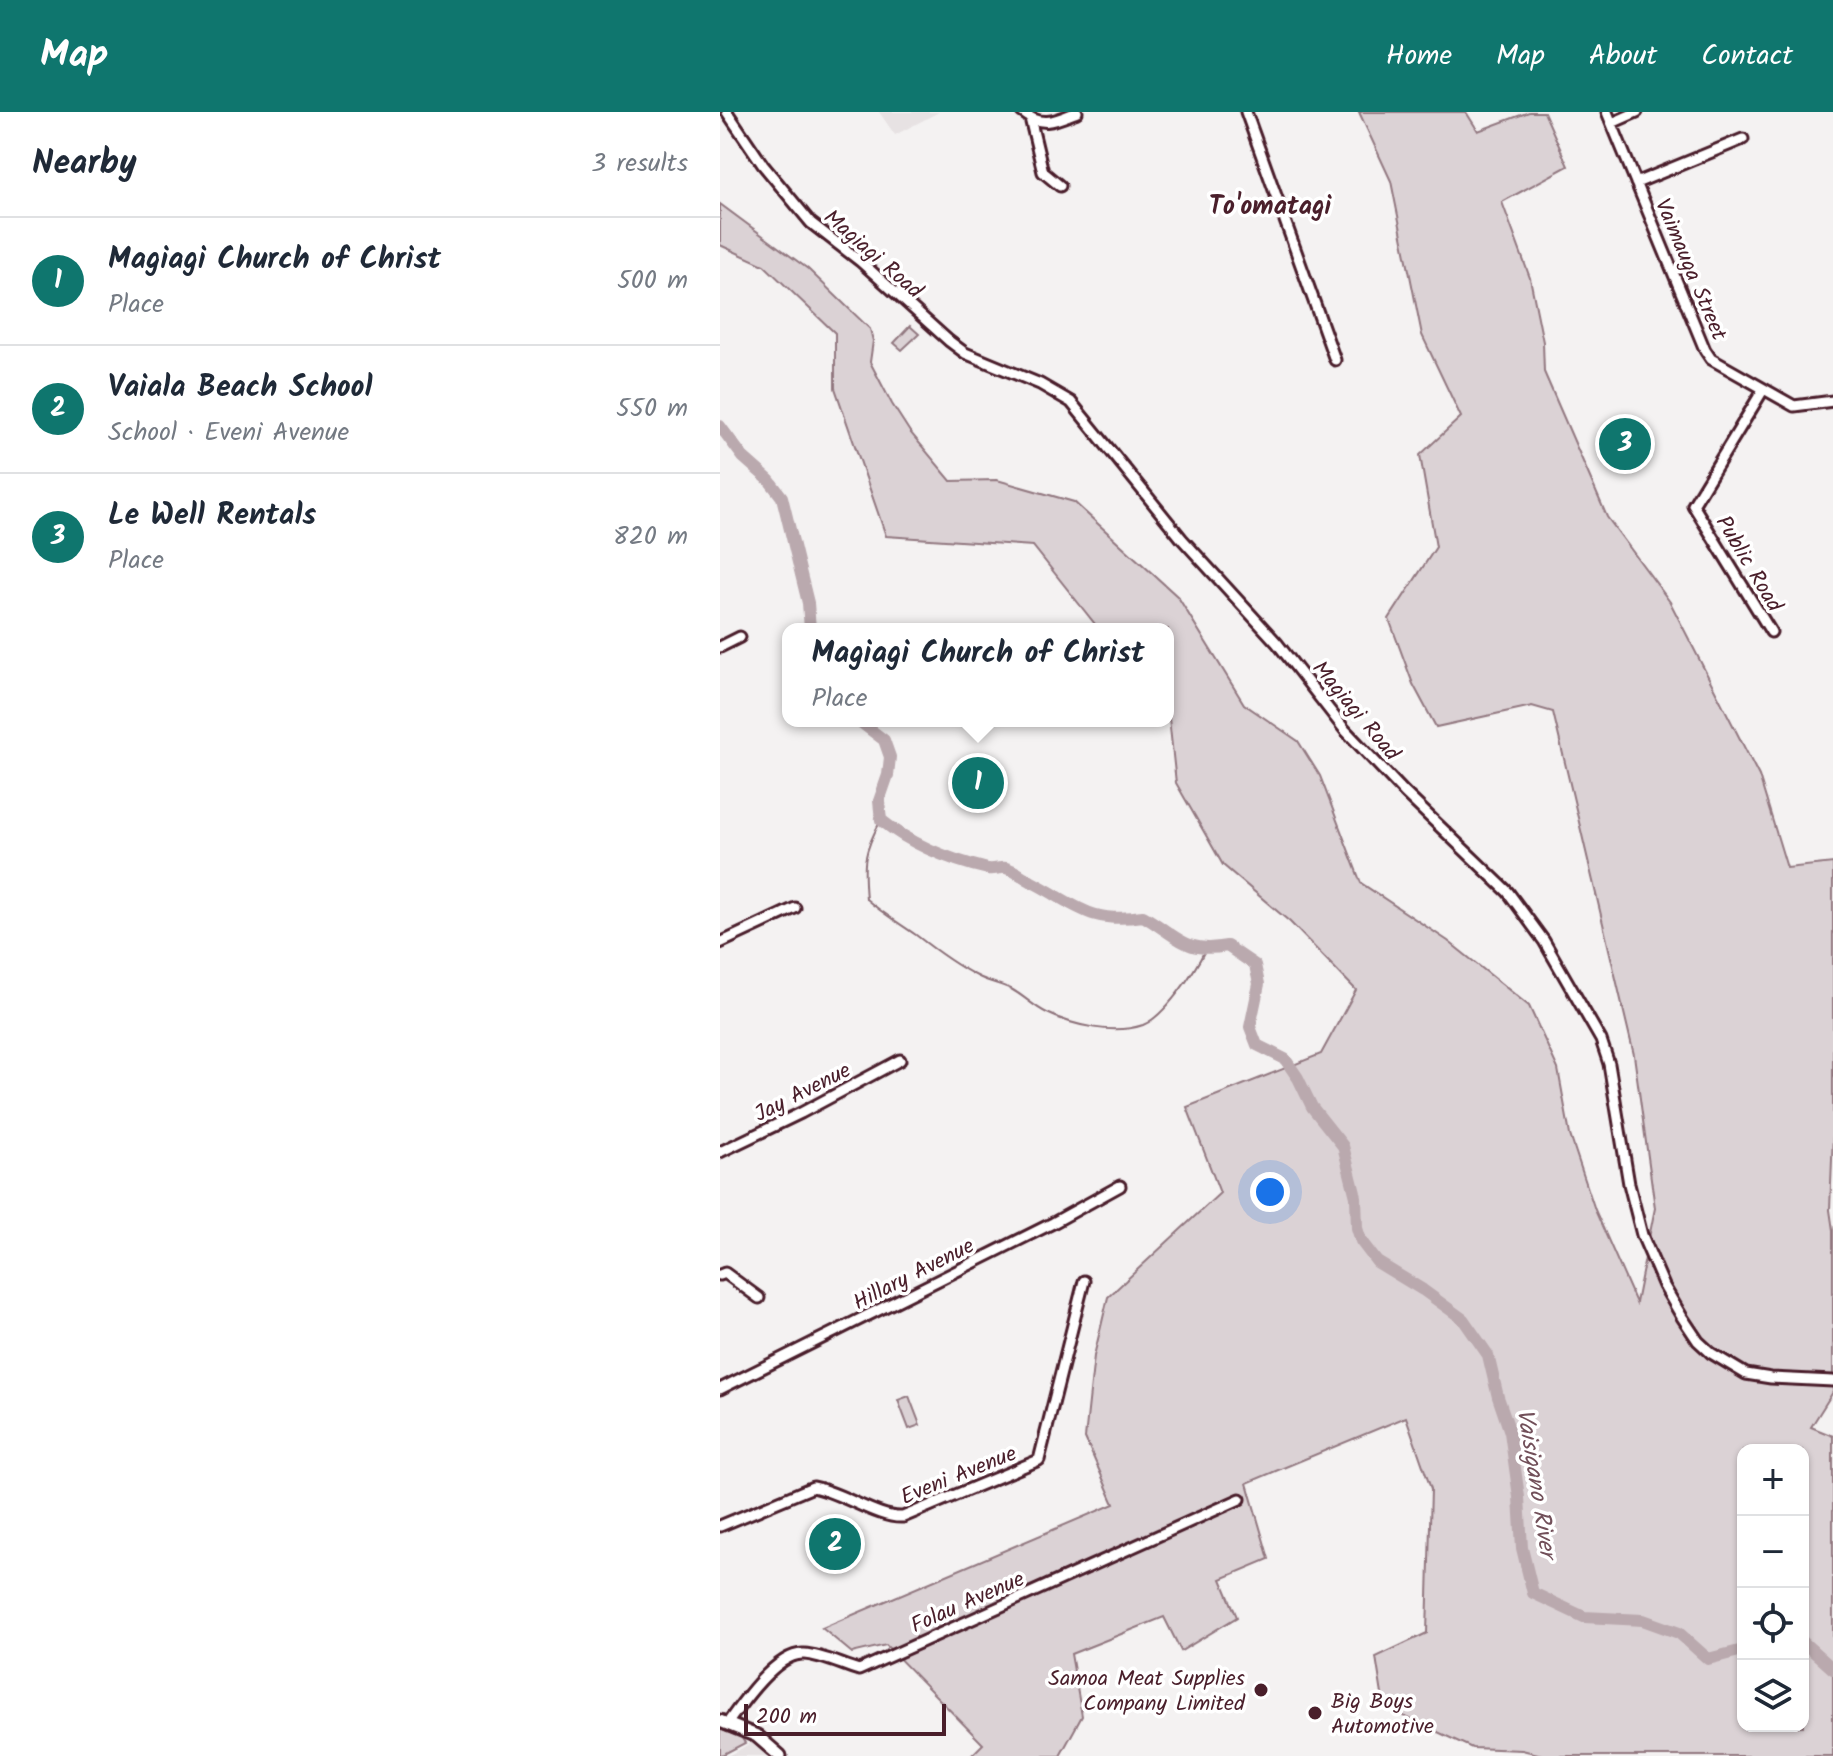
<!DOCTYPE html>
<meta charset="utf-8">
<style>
:root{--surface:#fff;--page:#f6f6f7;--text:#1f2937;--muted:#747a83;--line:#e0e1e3;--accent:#0f766e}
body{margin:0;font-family:Kalam,sans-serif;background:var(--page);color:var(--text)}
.controls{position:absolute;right:24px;bottom:24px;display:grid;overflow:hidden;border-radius:16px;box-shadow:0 2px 6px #0004}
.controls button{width:72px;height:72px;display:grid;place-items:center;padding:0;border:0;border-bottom:2px solid var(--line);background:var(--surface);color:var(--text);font:40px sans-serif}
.scale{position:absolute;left:24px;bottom:20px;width:202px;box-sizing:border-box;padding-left:8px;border:4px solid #4a1f2b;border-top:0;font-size:22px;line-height:28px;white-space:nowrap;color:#4a1f2b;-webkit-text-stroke:6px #fff;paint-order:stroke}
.you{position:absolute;left:550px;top:1080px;width:28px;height:28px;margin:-20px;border:6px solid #fff;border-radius:50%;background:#1a73e8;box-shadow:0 0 0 12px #1a73e833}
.badge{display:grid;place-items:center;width:52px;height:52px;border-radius:50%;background:var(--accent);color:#fff;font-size:26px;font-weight:700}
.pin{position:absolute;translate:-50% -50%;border:4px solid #fff;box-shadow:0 2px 8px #0006}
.popup{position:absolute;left:62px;top:511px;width:392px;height:104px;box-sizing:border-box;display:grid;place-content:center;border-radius:16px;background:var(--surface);filter:drop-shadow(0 2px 6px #0005);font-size:26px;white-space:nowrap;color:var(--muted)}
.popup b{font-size:30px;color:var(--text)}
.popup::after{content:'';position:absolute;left:50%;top:100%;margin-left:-16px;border:16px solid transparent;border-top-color:var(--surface)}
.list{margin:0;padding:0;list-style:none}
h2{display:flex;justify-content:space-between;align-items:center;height:104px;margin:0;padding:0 32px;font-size:34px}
h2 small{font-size:26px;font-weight:400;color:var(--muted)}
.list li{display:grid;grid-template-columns:52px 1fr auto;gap:24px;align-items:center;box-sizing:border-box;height:128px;padding:0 32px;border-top:2px solid var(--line)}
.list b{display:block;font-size:30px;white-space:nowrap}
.list p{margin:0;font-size:26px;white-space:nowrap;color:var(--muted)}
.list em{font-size:26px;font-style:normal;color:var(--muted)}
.icon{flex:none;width:44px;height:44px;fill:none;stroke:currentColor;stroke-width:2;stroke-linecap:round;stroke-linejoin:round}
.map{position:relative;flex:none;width:1113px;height:1644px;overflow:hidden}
header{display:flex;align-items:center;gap:48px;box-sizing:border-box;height:112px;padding:0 40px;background:var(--accent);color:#fff}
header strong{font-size:38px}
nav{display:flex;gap:44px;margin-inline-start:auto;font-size:28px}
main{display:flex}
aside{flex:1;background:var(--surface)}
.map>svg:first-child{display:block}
.built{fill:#e7e2e3}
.green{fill:#dbd2d5;stroke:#927880;stroke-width:2;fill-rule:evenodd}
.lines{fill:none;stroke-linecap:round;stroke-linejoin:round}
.stream{stroke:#8d727a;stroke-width:2}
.river{stroke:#baa9ae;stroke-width:12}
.minor-casing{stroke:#4a1f2b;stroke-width:15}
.major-casing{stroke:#4a1f2b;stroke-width:17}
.minor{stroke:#fff;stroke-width:9}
.major{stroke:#fff;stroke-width:11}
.poi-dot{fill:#4a1f2b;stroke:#fff;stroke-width:3}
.labels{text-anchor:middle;stroke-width:7;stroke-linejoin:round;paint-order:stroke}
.street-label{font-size:22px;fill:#4a1f2b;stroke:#fff}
.poi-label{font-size:22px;fill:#4a1f2b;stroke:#fff;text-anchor:end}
.water-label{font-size:24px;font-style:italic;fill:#714f59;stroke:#fff}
.quarter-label{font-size:26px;font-weight:bold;fill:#4a1f2b;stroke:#fff}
</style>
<header>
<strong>Map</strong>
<nav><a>Home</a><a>Map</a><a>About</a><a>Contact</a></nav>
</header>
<main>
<aside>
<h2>Nearby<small>3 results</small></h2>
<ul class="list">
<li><span class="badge">1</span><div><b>Magiagi Church of Christ</b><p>Place</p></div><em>500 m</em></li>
<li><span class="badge">2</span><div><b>Vaiala Beach School</b><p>School · Eveni Avenue</p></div><em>550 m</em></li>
<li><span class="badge">3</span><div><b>Le Well Rentals</b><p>Place</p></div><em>820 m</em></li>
</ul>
</aside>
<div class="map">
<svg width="1113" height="1644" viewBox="0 0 1113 1644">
<rect width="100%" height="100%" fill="#f4f2f2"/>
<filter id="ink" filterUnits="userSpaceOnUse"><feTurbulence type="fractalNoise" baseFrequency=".0125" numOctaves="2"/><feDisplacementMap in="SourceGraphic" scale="16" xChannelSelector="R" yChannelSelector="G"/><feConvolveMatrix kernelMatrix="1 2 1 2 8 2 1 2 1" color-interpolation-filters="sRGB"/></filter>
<g filter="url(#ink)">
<path class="built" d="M159 0H219L175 23Z
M35 1628 51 1644H9Z"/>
<path class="green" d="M639 0H746L758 19 809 0H824L848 54 782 90 810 166 823 230 824 260 887 405 950 490 1039 664 1067 756 1113 751V1022L1110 1098 1113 1118V1280L1091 1315 1113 1324V1644H826L802 1638 752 1636 664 1595 656 1545 707 1521 711 1377 686 1305 527 1371 549 1447 501 1467 517 1505 461 1539 444 1505 351 1542 362 1604 340 1644H251L263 1632 166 1533 132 1541 102 1516 394 1392 365 1326 374 1244 388 1185 500 1081 467 995 601 942 636 878 570 810 503 753 456 671 448 597V517H379L313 434 166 424 115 276V221L44 153 0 133V92L88 157 150 217 153 229 150 250 172 292 190 320 231 369 277 368 354 390 458 485 524 592 578 629 600 664 641 771 728 829 809 894 838 957 850 1023 875 1098 916 1191 935 1096 914 943 833 600 812 594 716 615 693 572 669 507 716 435 700 343 741 305 702 223 671 69ZM1023 1338H1083V1614H1023Z
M190 214 199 222 182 238 174 231Z
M189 1284 200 1313 189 1317 178 1288Z
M0 1617 21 1625 25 1631 0 1644Z"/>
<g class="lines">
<path class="stream" d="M161 708C143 741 143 751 146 787 162 801 179 811 196 823 215 838 235 853 257 864 268 870 280 872 291 877 304 884 314 895 327 901 354 914 394 923 423 913 444 905 475 859 485 838"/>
<path class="river" d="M0 314 23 345 49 368 62 385 88 491 90 517
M139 609 164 628 170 645 168 663 159 689 161 708C192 733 230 748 268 757 274 758 281 755 286 756 295 758 306 767 314 771 358 794 370 812 423 804 458 824 464 842 507 834L535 853 539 872 530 915 537 933 565 947 578 966 592 995 623 1034 636 1085 637 1116 641 1129 657 1150 703 1178 743 1207 768 1243 778 1285 790 1320 799 1385 802 1436 813 1481 864 1505 923 1508 959 1521 988 1547 1023 1538
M1083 1530 1113 1557"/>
<defs>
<path id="minor" d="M7 0 43 53 91 111 140 149 229 229 245 241 320 272 351 290 462 427 557 531 625 618 684 680 788 780 824 829 881 928 889 952 909 1072 922 1123 944 1174 962 1205 978 1229 991 1241 1026 1262 1051 1266 1113 1269
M302 0C322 16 335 9 357 0
M526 0 615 248
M887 0 985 238 991 247 1074 294 1113 289
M310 6 323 60 340 74
M892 11 917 0
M916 71 1023 27
M1043 278 973 393 1051 520
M0 535 20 525
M0 831 75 796
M0 1040 81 1001 180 948
M0 1163 5 1161 39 1186
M0 1277 333 1111 400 1074
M0 1414 93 1375C121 1380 159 1407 183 1405L319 1348 364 1169
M7 1612C21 1592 57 1540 84 1542 102 1543 122 1553 139 1558L520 1387"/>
<path id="major" d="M0 1609 37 1624 60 1644"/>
</defs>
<use href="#minor" class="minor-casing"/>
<use href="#major" class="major-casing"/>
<use href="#minor" class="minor"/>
<use href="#major" class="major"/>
</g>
</g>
<g class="poi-dot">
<circle cx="541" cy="1578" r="8"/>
<circle cx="595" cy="1601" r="8"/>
</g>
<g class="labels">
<g class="street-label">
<text transform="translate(154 141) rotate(41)" y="8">Magiagi Road</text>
<text transform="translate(972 157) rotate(67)" y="8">Vaimauga Street</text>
<text transform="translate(1030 451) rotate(59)" y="8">Public Road</text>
<text transform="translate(637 598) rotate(50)" y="8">Magiagi Road</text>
<text transform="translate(82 979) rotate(-27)" y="8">Jay Avenue</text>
<text transform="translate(193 1161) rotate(-27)" y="8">Hillary Avenue</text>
<text transform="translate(238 1362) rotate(-22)" y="8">Eveni Avenue</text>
<text transform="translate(247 1489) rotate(-24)" y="8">Folau Avenue</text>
</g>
<g class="poi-label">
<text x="525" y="1573">Samoa Meat Supplies<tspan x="525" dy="25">Company Limited</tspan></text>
<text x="611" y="1596" text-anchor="start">Big Boys<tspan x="611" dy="25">Automotive</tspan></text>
</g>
<g class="water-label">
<text transform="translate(817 1371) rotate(81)" y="8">Vaisigano River</text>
</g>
<g class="quarter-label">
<text x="550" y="102">To'omatagi</text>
</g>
</g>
</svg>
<div class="controls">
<button>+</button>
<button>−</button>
<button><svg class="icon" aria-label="locate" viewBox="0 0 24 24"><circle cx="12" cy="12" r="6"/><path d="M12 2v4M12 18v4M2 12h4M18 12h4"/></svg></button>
<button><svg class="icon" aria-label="layers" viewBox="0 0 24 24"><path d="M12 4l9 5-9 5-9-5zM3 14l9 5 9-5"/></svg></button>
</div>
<div class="scale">200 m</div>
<div class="you"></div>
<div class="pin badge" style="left:258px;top:671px">1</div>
<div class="popup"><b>Magiagi Church of Christ</b>Place</div>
<div class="pin badge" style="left:115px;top:1432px">2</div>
<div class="pin badge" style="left:905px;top:332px">3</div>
</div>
</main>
